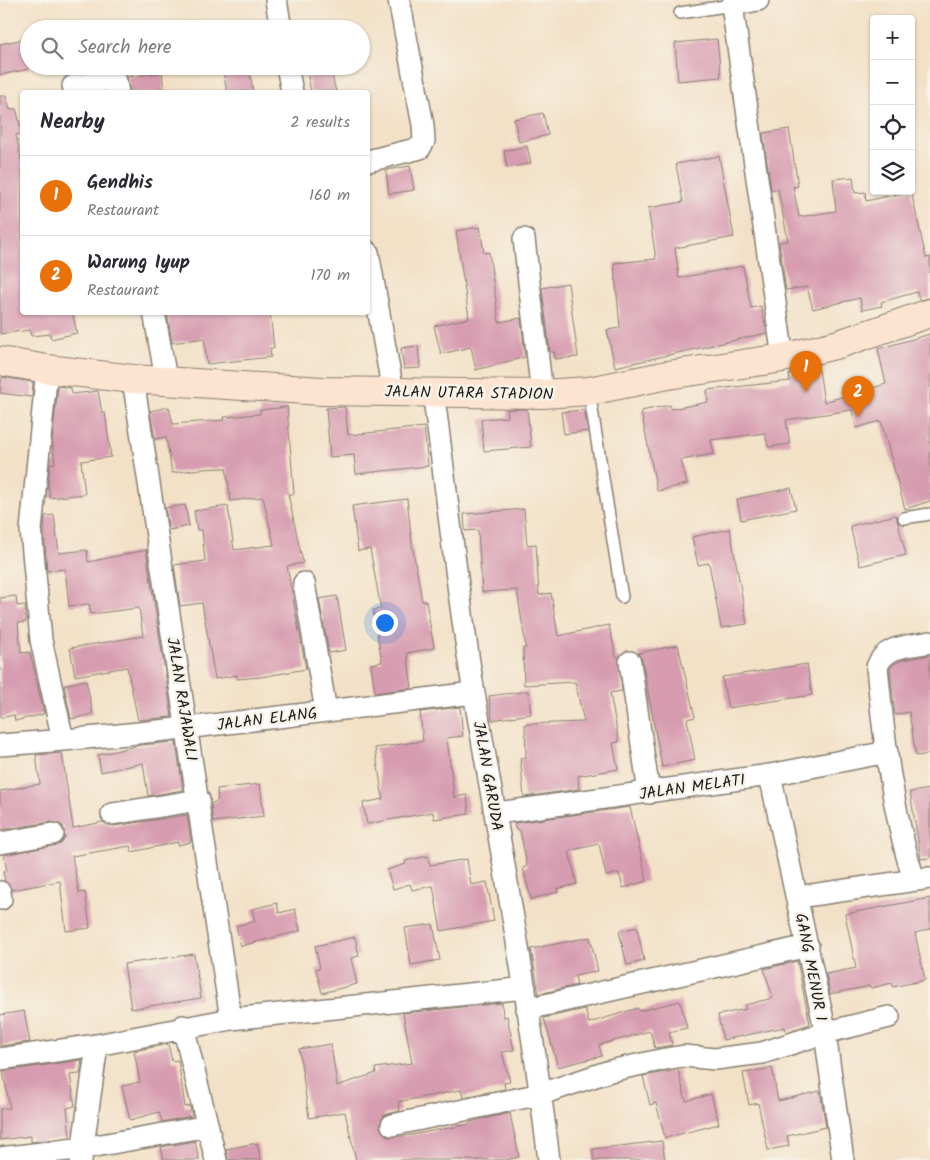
<!DOCTYPE html>
<meta charset="utf-8">
<style>
:root{--surface:#fff;--page:#f2f2f3;--text:#2b2b33;--muted:#7c7c81;--line:#e1e1e2;--accent:#ea580c}
body{margin:0;font-family:Kalam,sans-serif;background:var(--page);color:var(--text)}
.controls{position:absolute;right:15px;top:15px;display:grid;overflow:hidden;border-radius:5px;box-shadow:0 1px 4px #0004}
.controls button{width:45px;height:45px;display:grid;place-items:center;padding:0;border:0;border-bottom:1px solid var(--line);background:var(--surface);color:var(--text);font:25px sans-serif}
.you{position:absolute;left:384px;top:622px;width:18px;height:18px;margin:-12px;border:4px solid #fff;border-radius:50%;background:#1a73e8;box-shadow:0 0 0 8px #1a73e833}
.badge{display:grid;place-items:center;width:32px;height:32px;border-radius:50%;background:var(--accent);color:#fff;font-size:16px;font-weight:700}
.pin{position:absolute;translate:-50% -41px;filter:drop-shadow(0 1px 2px #0008)}
.pin::after{content:'';position:absolute;top:26px;width:18px;height:15px;background:inherit;clip-path:polygon(0 0,100% 0,50% 100%)}
.list{margin:0;padding:0;list-style:none}
h2{display:flex;justify-content:space-between;align-items:center;height:65px;margin:0;padding:0 20px;font-size:21px}
h2 small{font-size:16px;font-weight:400;color:var(--muted)}
.list li{display:grid;grid-template-columns:32px 1fr auto;gap:15px;align-items:center;box-sizing:border-box;height:80px;padding:0 20px;border-top:1px solid var(--line)}
.list b{display:block;font-size:19px;white-space:nowrap}
.list p{margin:0;font-size:16px;white-space:nowrap;color:var(--muted)}
.list em{font-size:16px;font-style:normal;color:var(--muted)}
.icon{flex:none;width:28px;height:28px;fill:none;stroke:currentColor;stroke-width:2;stroke-linecap:round;stroke-linejoin:round}
.map{position:relative;flex:none;width:930px;height:1160px;overflow:hidden}
.search{position:absolute;background:var(--surface);box-shadow:0 1px 4px #0004;left:20px;top:20px;width:350px;height:55px;display:flex;align-items:center;gap:12px;box-sizing:border-box;padding:0 18px;border-radius:28px;color:var(--muted);font-size:19px}
.panel{position:absolute;background:var(--surface);box-shadow:0 1px 4px #0004;left:20px;top:90px;width:350px;height:225px;border-radius:5px}
.map>svg:first-child{display:block}
.building{fill:#d79cb0}
.lines{fill:none;stroke-linecap:round;stroke-linejoin:round}
.lane-casing{stroke:#887e72;stroke-width:14}
.street-casing{stroke:#887e72;stroke-width:24}
.secondary-casing{stroke:#887e72;stroke-width:30}
.lane{stroke:#fff;stroke-width:11}
.street{stroke:#fff;stroke-width:21}
.secondary{stroke:#fde4d0;stroke-width:28}
.labels{text-anchor:middle;stroke-width:5;stroke-linejoin:round;paint-order:stroke}
.street-label{font-size:16px;fill:#1c1c1c;stroke:#f7f3e8}
</style>
<div class="map">
<svg width="930" height="1160" viewBox="0 0 930 1160">
<rect width="100%" height="100%" fill="#f7f3e8"/>
<filter id="ink" filterUnits="userSpaceOnUse"><feTurbulence type="fractalNoise" baseFrequency=".02" numOctaves="2"/><feDisplacementMap in="SourceGraphic" scale="10" xChannelSelector="R" yChannelSelector="G"/><feConvolveMatrix kernelMatrix="1 2 1 2 8 2 1 2 1" color-interpolation-filters="sRGB"/></filter>
<filter id="wash" filterUnits="userSpaceOnUse"><feTurbulence type="fractalNoise" baseFrequency=".0096" numOctaves="4" result="noise"/><feDisplacementMap in="SourceGraphic" scale="20" xChannelSelector="R" yChannelSelector="G"/><feGaussianBlur stdDeviation="1.12" result="paint"/><feColorMatrix in="noise" values="0 0 0 0 0 0 0 0 0 0 0 0 0 0 0 0 0 1.4 0 .05"/><feComposite in="paint" operator="in"/></filter>
<g filter="url(#wash)">
<rect width="100%" height="100%" fill="#f3e1c7"/>
<g id="blocks">
<path class="building" d="M29 38V69L0 75V44Z
M717 39 721 77 678 81 675 43Z
M222 66H249L253 92H227Z
M306 66H330L336 92H311Z
M162 72 164 92H130L127 77Z
M0 96H6L10 110 16 108 22 133 16 135 22 164V312H72L77 333 51 339 50 334 31 336 30 330 0 334Z
M543 113 548 135 519 142 514 119Z
M789 129 798 186 793 187 799 217 836 211 833 179 853 177 855 193 865 192 866 201 911 191 926 258 930 257V298L919 300 917 292 881 302 882 306 862 310 860 298 813 309 807 287 786 290 779 242 788 241 778 189 771 190 763 133Z
M527 146 531 163 507 168 504 151Z
M719 156 734 237 675 248 679 278 743 266 751 308 761 306 767 333 615 367 607 330 620 328 614 263 656 259 648 208 683 202 676 164Z
M410 166 414 190 389 194 386 170Z
M480 227 484 253 489 252 499 322 521 318 525 357 476 370 471 347 441 354 434 326 469 318 456 231Z
M568 283 578 357 555 359 554 352H550L542 288Z
M167 312H270L274 348H270L271 357 207 364 204 338 172 343Z
M930 334V501L905 509 881 421 856 428 852 410 786 420 790 444 768 447 765 433 711 440 714 454 681 460 687 484 657 491 641 411 670 405 671 409 708 402 707 390 790 381 789 374 819 370 824 402 886 384 878 349Z
M418 346 420 368 404 369 401 348Z
M2 377 33 382 32 397 0 393Z
M58 386 71 388 72 394 98 391 102 413H105L111 457 81 461 85 494 50 498 48 483 50 464 55 463 52 440Z
M169 407 173 424 225 420 224 417 260 414V410L287 407 294 494H288L303 563 287 566 306 669 261 677 237 679V675L215 679 202 603 180 606 174 565 205 561 202 530H197L194 511 228 506 234 550 274 545 263 497 231 501 226 468 200 469 172 473 166 437 155 439 150 411Z
M345 407 348 435 424 427 428 466 356 474 354 455 330 457 326 408Z
M507 409H527L531 447 484 451 481 419 508 417Z
M584 410 588 431 564 434 561 412Z
M791 488 796 509 741 520 737 499Z
M407 499 412 544 422 601H426L434 648 407 653 412 688 375 693 371 664 382 662 373 610 381 609 370 549 358 551 352 506Z
M185 505 189 526 169 530 165 508Z
M524 509 527 545 536 544 539 595 551 593 558 636 609 625 616 657H619L622 691 610 693 619 742 613 743 618 769 578 776 579 789 524 797 520 758H526L525 724 584 722 575 682 524 685 523 648H526L517 590 482 592 478 530 465 531 464 514Z
M54 515 59 553 87 550 88 562 146 550 172 717 138 720 127 667 75 676 70 648 143 636 139 608 91 614 89 604 69 606 65 569 47 571 44 530 45 516Z
M896 515 906 555 860 566 850 526Z
M730 529 747 624 721 628 709 563 698 565 692 537Z
M16 596 17 606 25 605 26 622 18 623 21 653 30 652 44 714 15 721 14 715 0 718V598Z
M337 596 346 650 329 653 319 599Z
M678 645 695 717 687 719 695 760 662 767 642 660 638 653Z
M930 655V754L916 756 909 712 895 715 890 669 894 664 903 660Z
M807 664 812 695 728 708 722 677Z
M86 680 93 714 71 719 64 685Z
M528 691 531 714 492 720 489 696Z
M460 707 463 736 447 738 454 797 467 795 469 814 434 819 433 812 367 824 363 803 383 799 375 748 423 741 420 712Z
M176 742 183 790 148 796 143 763 101 772 98 755 140 745Z
M62 753 73 828 103 822 114 826 187 815 191 842 178 845V842L132 852 130 846 72 856 79 893 85 892 90 928 66 931 60 881 12 890 5 881 3 872 7 871 4 855 61 844 65 838 63 826 58 823 51 822 0 830V791L40 784 36 755Z
M260 784 264 816 213 822 211 804 218 800 217 789Z
M930 789V858L921 859 910 792Z
M630 807 647 881 623 888 619 873 606 876 599 844 569 851 577 884 557 889 558 892 531 899 523 868 527 866 520 830H516L514 823Z
M428 856 430 865 467 859 471 885 487 882 494 921 441 931 433 886 412 890 410 884 393 889 387 870 406 864 405 861Z
M930 898V929L915 933 925 980 893 987 892 983 871 988 870 986 830 994 826 974 856 968 845 914Z
M277 903 279 913 295 909 300 931 241 946 236 926 255 921 252 909Z
M433 924 440 960 411 965 405 928Z
M637 927 644 961 627 965 619 931Z
M355 937 359 956 351 958 357 984 322 993 316 969 320 968 315 946Z
M590 937 598 971 575 976 577 985 539 994 531 949Z
M194 954 201 998 131 1009 124 964Z
M797 961 810 1024 786 1032 785 1027 723 1040 718 1015 746 1009 745 1005 773 998 764 969Z
M680 1001 687 1028 669 1032 672 1045 655 1048 650 1031 599 1045 602 1056 558 1067 544 1018 585 1009 589 1023 638 1008 639 1011Z
M502 1003 503 1017 507 1016 514 1050 502 1052 510 1082 504 1083 505 1089 463 1097 461 1090 398 1102 400 1111 384 1115 380 1127 388 1137 405 1136 470 1124V1122L510 1113 519 1157 506 1160H356L345 1112 309 1118 299 1049 331 1044 337 1086 376 1073 375 1068 412 1063 403 1013Z
M24 1011 30 1042 0 1046V1015Z
M168 1044 172 1061 178 1060 185 1107 190 1106 192 1116 162 1122 159 1112 130 1120 122 1086 140 1082 134 1051Z
M82 1060 80 1074 70 1075 75 1106 67 1108 70 1137 31 1142V1136L0 1140V1109L10 1108 3 1071Z
M772 1068 778 1101 820 1091 826 1127 787 1136 789 1146 768 1150 758 1103 749 1105 743 1073Z
M678 1070 686 1101 711 1094 719 1124 665 1138 656 1103 650 1105 643 1076Z
M195 1141 199 1160H164L161 1147Z
M662 1141 665 1160H593V1149Z
M257 1143 261 1160H228L226 1149Z"/>
</g>
</g>
<g filter="url(#ink)">
<use href="#blocks" fill-opacity="0" stroke="#887e72" stroke-width="1"/>
<g class="lines">
<defs>
<path id="lane" d="M680 13 732 5 731 2
M589 391 622 597
M904 518 930 514"/>
<path id="street" d="M276 0 281 29
M758 0 732 5 783 358
M287 66 292 92
M73 86 115 79 118 92
M368 161 420 148 424 141 423 125 399 0
M524 239 542 394
M368 252 393 392
M154 312 166 379
M47 369 31 530 41 640 63 740
M133 379 231 1019
M433 391C447 492 457 593 474 693 501 849 530 1004 549 1160
M304 583 326 711
M630 662 649 793
M0 745C159 734 316 712 474 693
M770 775 823 1020 843 1160
M497 813 770 775 887 752
M112 814 199 800
M0 843 53 834
M914 880C892 811 884 739 877 667 885 644 910 647 930 642
M0 892 1 899
M798 897 930 878
M527 1009 808 946
M183 1026 216 1160
M0 1059 97 1045 231 1019 525 988
M392 1125 541 1094 610 1071 665 1059 684 1056 715 1059 762 1053 824 1033 889 1017
M0 1158 84 1148 208 1126
M81 1160 97 1045"/>
<path id="secondary" d="M0 361 47 369 133 379 322 391 542 394 589 391 668 375 783 358 839 344 930 313"/>
</defs>
<use href="#lane" class="lane-casing"/>
<use href="#street" class="street-casing"/>
<use href="#secondary" class="secondary-casing"/>
<use href="#lane" class="lane"/>
<use href="#street" class="street"/>
<use href="#secondary" class="secondary"/>
</g>
</g>
<g class="labels">
<g class="street-label">
<text transform="translate(469 392) rotate(1)" y="6">JALAN UTARA STADION</text>
<text transform="translate(183 699) rotate(81)" y="6">JALAN RAJAWALI</text>
<text transform="translate(267 718) rotate(-7)" y="6">JALAN ELANG</text>
<text transform="translate(489 776) rotate(80)" y="6">JALAN GARUDA</text>
<text transform="translate(692 786) rotate(-8)" y="6">JALAN MELATI</text>
<text transform="translate(812 967) rotate(79)" y="6">GANG MENUR I</text>
</g>
</g>
</svg>
<div class="controls">
<button>+</button>
<button>−</button>
<button><svg class="icon" aria-label="locate" viewBox="0 0 24 24"><circle cx="12" cy="12" r="6"/><path d="M12 2v4M12 18v4M2 12h4M18 12h4"/></svg></button>
<button><svg class="icon" aria-label="layers" viewBox="0 0 24 24"><path d="M12 4l9 5-9 5-9-5zM3 14l9 5 9-5"/></svg></button>
</div>
<div class="you"></div>
<div class="pin badge" style="left:806px;top:392px;background:#e8710a">1</div>
<div class="pin badge" style="left:858px;top:417px;background:#e8710a">2</div>
<div class="search"><svg class="icon" aria-label="search" viewBox="0 0 24 24"><circle cx="10" cy="10" r="6"/><path d="M15 15l6 6"/></svg>Search here</div>
<section class="panel">
<h2>Nearby<small>2 results</small></h2>
<ul class="list">
<li><span class="badge" style="background:#e8710a">1</span><div><b>Gendhis</b><p>Restaurant</p></div><em>160 m</em></li>
<li><span class="badge" style="background:#e8710a">2</span><div><b>Warung Iyup</b><p>Restaurant</p></div><em>170 m</em></li>
</ul>
</section>
</div>
